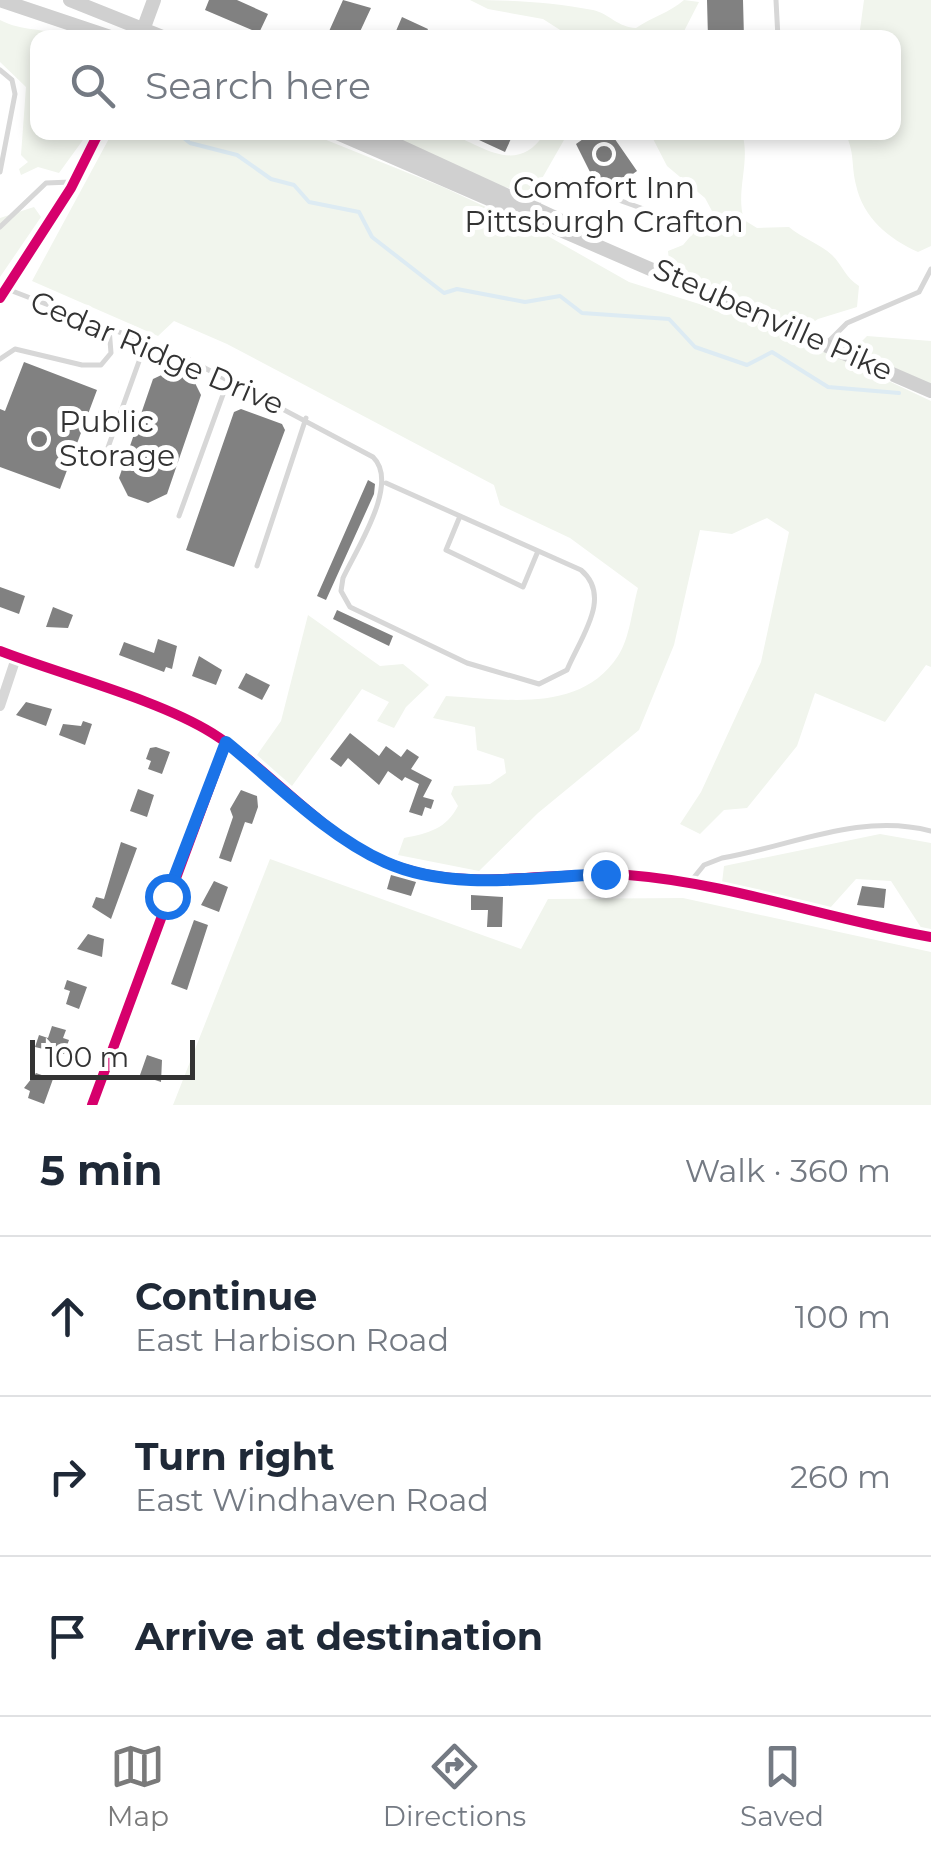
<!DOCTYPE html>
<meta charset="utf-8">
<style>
:root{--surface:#fff;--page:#f2f2f3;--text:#1f2937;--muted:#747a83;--line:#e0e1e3;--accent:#7a7a7a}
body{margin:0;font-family:Montserrat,sans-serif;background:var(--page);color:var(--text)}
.scale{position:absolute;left:30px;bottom:25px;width:165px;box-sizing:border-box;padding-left:10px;border:5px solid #333;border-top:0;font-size:28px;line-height:35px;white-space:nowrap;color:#333;-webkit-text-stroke:8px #fff;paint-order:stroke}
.stop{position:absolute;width:30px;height:30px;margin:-22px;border:8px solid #1a73e8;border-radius:50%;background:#fff}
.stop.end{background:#1a73e8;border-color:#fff;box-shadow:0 2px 10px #0008}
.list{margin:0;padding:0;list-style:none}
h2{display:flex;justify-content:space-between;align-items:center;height:130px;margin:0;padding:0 40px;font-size:42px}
h2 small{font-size:32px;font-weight:400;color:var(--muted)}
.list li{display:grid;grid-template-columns:65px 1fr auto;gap:30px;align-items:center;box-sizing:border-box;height:160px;padding:0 40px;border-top:2px solid var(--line)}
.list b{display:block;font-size:38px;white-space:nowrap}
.list p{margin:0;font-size:32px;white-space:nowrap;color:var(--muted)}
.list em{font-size:32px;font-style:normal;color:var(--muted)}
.icon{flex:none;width:55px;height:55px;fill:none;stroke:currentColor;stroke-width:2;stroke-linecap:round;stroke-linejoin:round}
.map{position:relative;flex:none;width:931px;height:1105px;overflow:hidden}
.search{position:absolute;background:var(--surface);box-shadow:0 5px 15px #0003;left:30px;right:30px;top:30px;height:110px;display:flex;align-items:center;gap:25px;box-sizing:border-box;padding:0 35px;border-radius:20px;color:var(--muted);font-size:38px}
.sheet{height:610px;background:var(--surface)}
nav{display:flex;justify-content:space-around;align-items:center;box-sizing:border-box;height:140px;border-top:2px solid var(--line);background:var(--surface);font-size:28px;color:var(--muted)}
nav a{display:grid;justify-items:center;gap:5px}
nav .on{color:var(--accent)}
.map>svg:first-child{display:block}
.green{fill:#f1f5ed}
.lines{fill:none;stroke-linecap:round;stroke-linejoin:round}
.stream{stroke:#ddebf3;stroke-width:4}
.building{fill:#818181}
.lane{stroke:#d7d7d7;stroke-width:5}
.street{stroke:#d7d7d7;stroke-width:10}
.secondary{stroke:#d0d0d0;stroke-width:14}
.cycleway-casing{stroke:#fff;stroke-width:16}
.cycleway{stroke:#d6006c;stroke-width:10}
.route{stroke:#1a73e8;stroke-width:12}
.poi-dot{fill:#7a7a7a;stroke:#fff;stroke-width:4}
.labels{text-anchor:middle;stroke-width:10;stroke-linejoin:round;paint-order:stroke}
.poi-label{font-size:30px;fill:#333;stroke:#fff}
.street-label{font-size:30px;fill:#333;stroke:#fff}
</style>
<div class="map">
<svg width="931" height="1105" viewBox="0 0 931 1105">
<rect width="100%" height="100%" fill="#fff"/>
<path class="green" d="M470 0C514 0 553 2 593 10 608 13 619 28 636 28 652 17 669 13 684 0L699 2 681 37H571L543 19 488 9Z
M864 0H931V246L918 252C889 239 863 218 856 185 851 165 855 152 845 133L894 132V38L859 37Z
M0 20C23 32 43 27 66 37L38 38V132L88 133 59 173 38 167 21 175 19 169 28 162 21 155 26 87 0 62Z
M375 132C396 133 426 127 447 133 480 143 516 178 545 133H576L564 140 536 189C504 199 408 147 375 132Z
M112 133H309L443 187 546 235 629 282 776 328 931 401V667L926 665 885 722 815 693 797 746 747 808 724 810 700 834 680 824 701 792 761 662 789 532 767 518 732 534 700 530 674 645 639 730 538 813 479 871 398 855 404 838C429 833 446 829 458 806L451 794 454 786 490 784 506 773 504 759 477 750 475 727 433 718 446 696C505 699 580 714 618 656 630 638 632 609 638 588L570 538 500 505 494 485 227 344 174 321 158 336 32 281Z
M650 133H742C751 162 735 191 744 220L757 228 789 227C802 238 820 244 832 255 843 266 845 277 859 286L857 307 818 319 802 330 670 273 668 251 683 245 712 211 705 198 667 166Z
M34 207 41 217 0 277V218Z
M867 336 931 341V389L852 351Z
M308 615 380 666 403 664 429 685 406 707 394 728 377 721 389 702 362 689 292 786 257 755 281 721Z
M880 834 931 843V931L922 929 891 881 856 879 830 908 722 883 724 866Z
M270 859 521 949 548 899 683 898 931 952V1105H173Z"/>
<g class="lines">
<path class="stream" d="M176 132 190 143 237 155 271 179 294 185 309 202 359 212 372 237 444 293 457 289 525 302 560 296 582 313 669 319 695 347 747 365 772 352 828 387 899 393"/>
</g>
<path class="building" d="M209 0H237L268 14 259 33 205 10Z
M343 0 371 8 357 38H326Z
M707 0H743L744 38H708Z
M402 17 428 29 424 38H393Z
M483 132H514L505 152 479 140Z
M593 132H610L637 171 610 190 595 171 591 174 576 144Z
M24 362 97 390 60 489 0 467V409L5 411Z
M172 370 192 377 201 395 167 494 148 503 128 496 119 478 153 379Z
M241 409 282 424 285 430 234 567 186 550 234 412Z
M368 480 375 484 374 494 326 600 317 596Z
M0 587 25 596 19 614 0 607Z
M53 607 73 615 68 628 46 627Z
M337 610 393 636 389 646 333 619Z
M158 639 177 646 172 669 166 667 164 672 119 655 124 642 154 653Z
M199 656 222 670 216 685 192 676Z
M246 673 270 685 262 700 238 688Z
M26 702 52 709 46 726 16 715Z
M83 721 92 724 85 745 59 735 63 724 81 726Z
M350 733 379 756 386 746 401 757 407 749 419 757 411 769 432 780 423 797 434 800 431 809 425 807 422 816 409 812 419 784 405 777 402 781 388 771 379 785 348 758 341 767 330 759Z
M156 747 170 752 162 774 148 769 151 761 146 759 150 748Z
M138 789 154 795 147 817 130 811Z
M241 790 257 796 258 807 252 824 245 822 231 862 219 858 233 817 230 809Z
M121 842 137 848 111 919 92 907 96 897 104 899Z
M391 875 416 882 411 896 387 889Z
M214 881 228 887 219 912 201 905Z
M862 886 886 889 884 908 857 905Z
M471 895 503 897 502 927H487L488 910H471Z
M194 920 208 925 187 990 171 984Z
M88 934 104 939 102 957 77 949Z
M67 980 87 987 79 1009 66 1004 70 991 64 989Z
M52 1026 66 1030 63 1038 69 1040 64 1054 35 1047 39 1035 48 1038Z
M147 1055 162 1060 161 1082 140 1075Z
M36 1073 53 1079 44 1104 28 1098 30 1091 24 1088Z"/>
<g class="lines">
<path class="lane" d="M776 0 778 38
M0 70 12 80 15 94 0 172
M536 206 550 186 563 180 666 217
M0 227 46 183 71 182
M7 289 184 357 373 457C400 483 357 548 343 578L341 591 350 607 467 663 539 684 567 670C580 638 613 597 581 570L386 483
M827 343 847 323 919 292 931 269
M0 359 15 349 82 365H101L111 353 109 328
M102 464 146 342
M179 516 229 378
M460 516 446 550 523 587 538 551
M257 566 306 418
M691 881 704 865 722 858C791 846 861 812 931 831"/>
<path class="street" d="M0 298 71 188 99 132
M0 651C62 675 157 699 212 733 276 773 328 845 402 868 475 892 553 870 628 875 730 883 830 920 931 937
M0 706 16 658
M92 1105 226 743"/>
<path class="secondary" d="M0 0 113 38
M70 0 165 38
M140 38 154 0
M335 132 931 391
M369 132 558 219"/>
<defs>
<path id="cycleway" d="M0 298 71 188 99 132
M0 651C62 675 157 699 212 733 276 773 328 845 402 868 475 892 553 870 628 875 730 883 830 920 931 937
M92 1105 226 743"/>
</defs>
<use href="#cycleway" class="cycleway-casing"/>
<use href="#cycleway" class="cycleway"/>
</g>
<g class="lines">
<path class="route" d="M167 896 226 742C275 782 327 836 385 862 451 892 535 877 605 874"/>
</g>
<g class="poi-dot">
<circle cx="604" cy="154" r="10"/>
<circle cx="39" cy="439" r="10"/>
</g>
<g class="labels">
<g class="poi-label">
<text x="604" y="198">Comfort Inn<tspan x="604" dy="34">Pittsburgh Crafton</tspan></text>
<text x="59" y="432" text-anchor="start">Public<tspan x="59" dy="34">Storage</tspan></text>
</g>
<g class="street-label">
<text transform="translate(773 320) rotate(24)" y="10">Steubenville Pike</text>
<text transform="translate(157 353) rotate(23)" y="10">Cedar Ridge Drive</text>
</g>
</g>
</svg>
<div class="scale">100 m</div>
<div class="stop" style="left:167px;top:896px"></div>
<div class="stop end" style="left:605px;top:874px"></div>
<div class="search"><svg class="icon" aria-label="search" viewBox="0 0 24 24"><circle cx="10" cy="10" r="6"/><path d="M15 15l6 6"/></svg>Search here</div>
</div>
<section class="sheet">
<h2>5 min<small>Walk · 360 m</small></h2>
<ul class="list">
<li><svg class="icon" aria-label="ahead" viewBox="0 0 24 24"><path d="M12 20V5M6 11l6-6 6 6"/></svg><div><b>Continue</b><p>East Harbison Road</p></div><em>100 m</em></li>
<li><svg class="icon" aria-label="right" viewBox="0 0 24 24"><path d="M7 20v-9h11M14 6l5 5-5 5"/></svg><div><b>Turn right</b><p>East Windhaven Road</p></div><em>260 m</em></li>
<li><svg class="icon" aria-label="arrive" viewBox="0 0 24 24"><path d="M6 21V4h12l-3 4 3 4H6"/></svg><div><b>Arrive at destination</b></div></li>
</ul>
</section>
<nav>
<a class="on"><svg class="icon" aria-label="map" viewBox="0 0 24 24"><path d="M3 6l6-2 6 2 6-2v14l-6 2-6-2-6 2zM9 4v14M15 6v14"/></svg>Map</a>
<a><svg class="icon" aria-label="directions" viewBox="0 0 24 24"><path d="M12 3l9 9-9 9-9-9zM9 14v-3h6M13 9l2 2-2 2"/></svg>Directions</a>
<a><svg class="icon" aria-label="saved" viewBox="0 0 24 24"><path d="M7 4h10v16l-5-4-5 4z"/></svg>Saved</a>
</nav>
